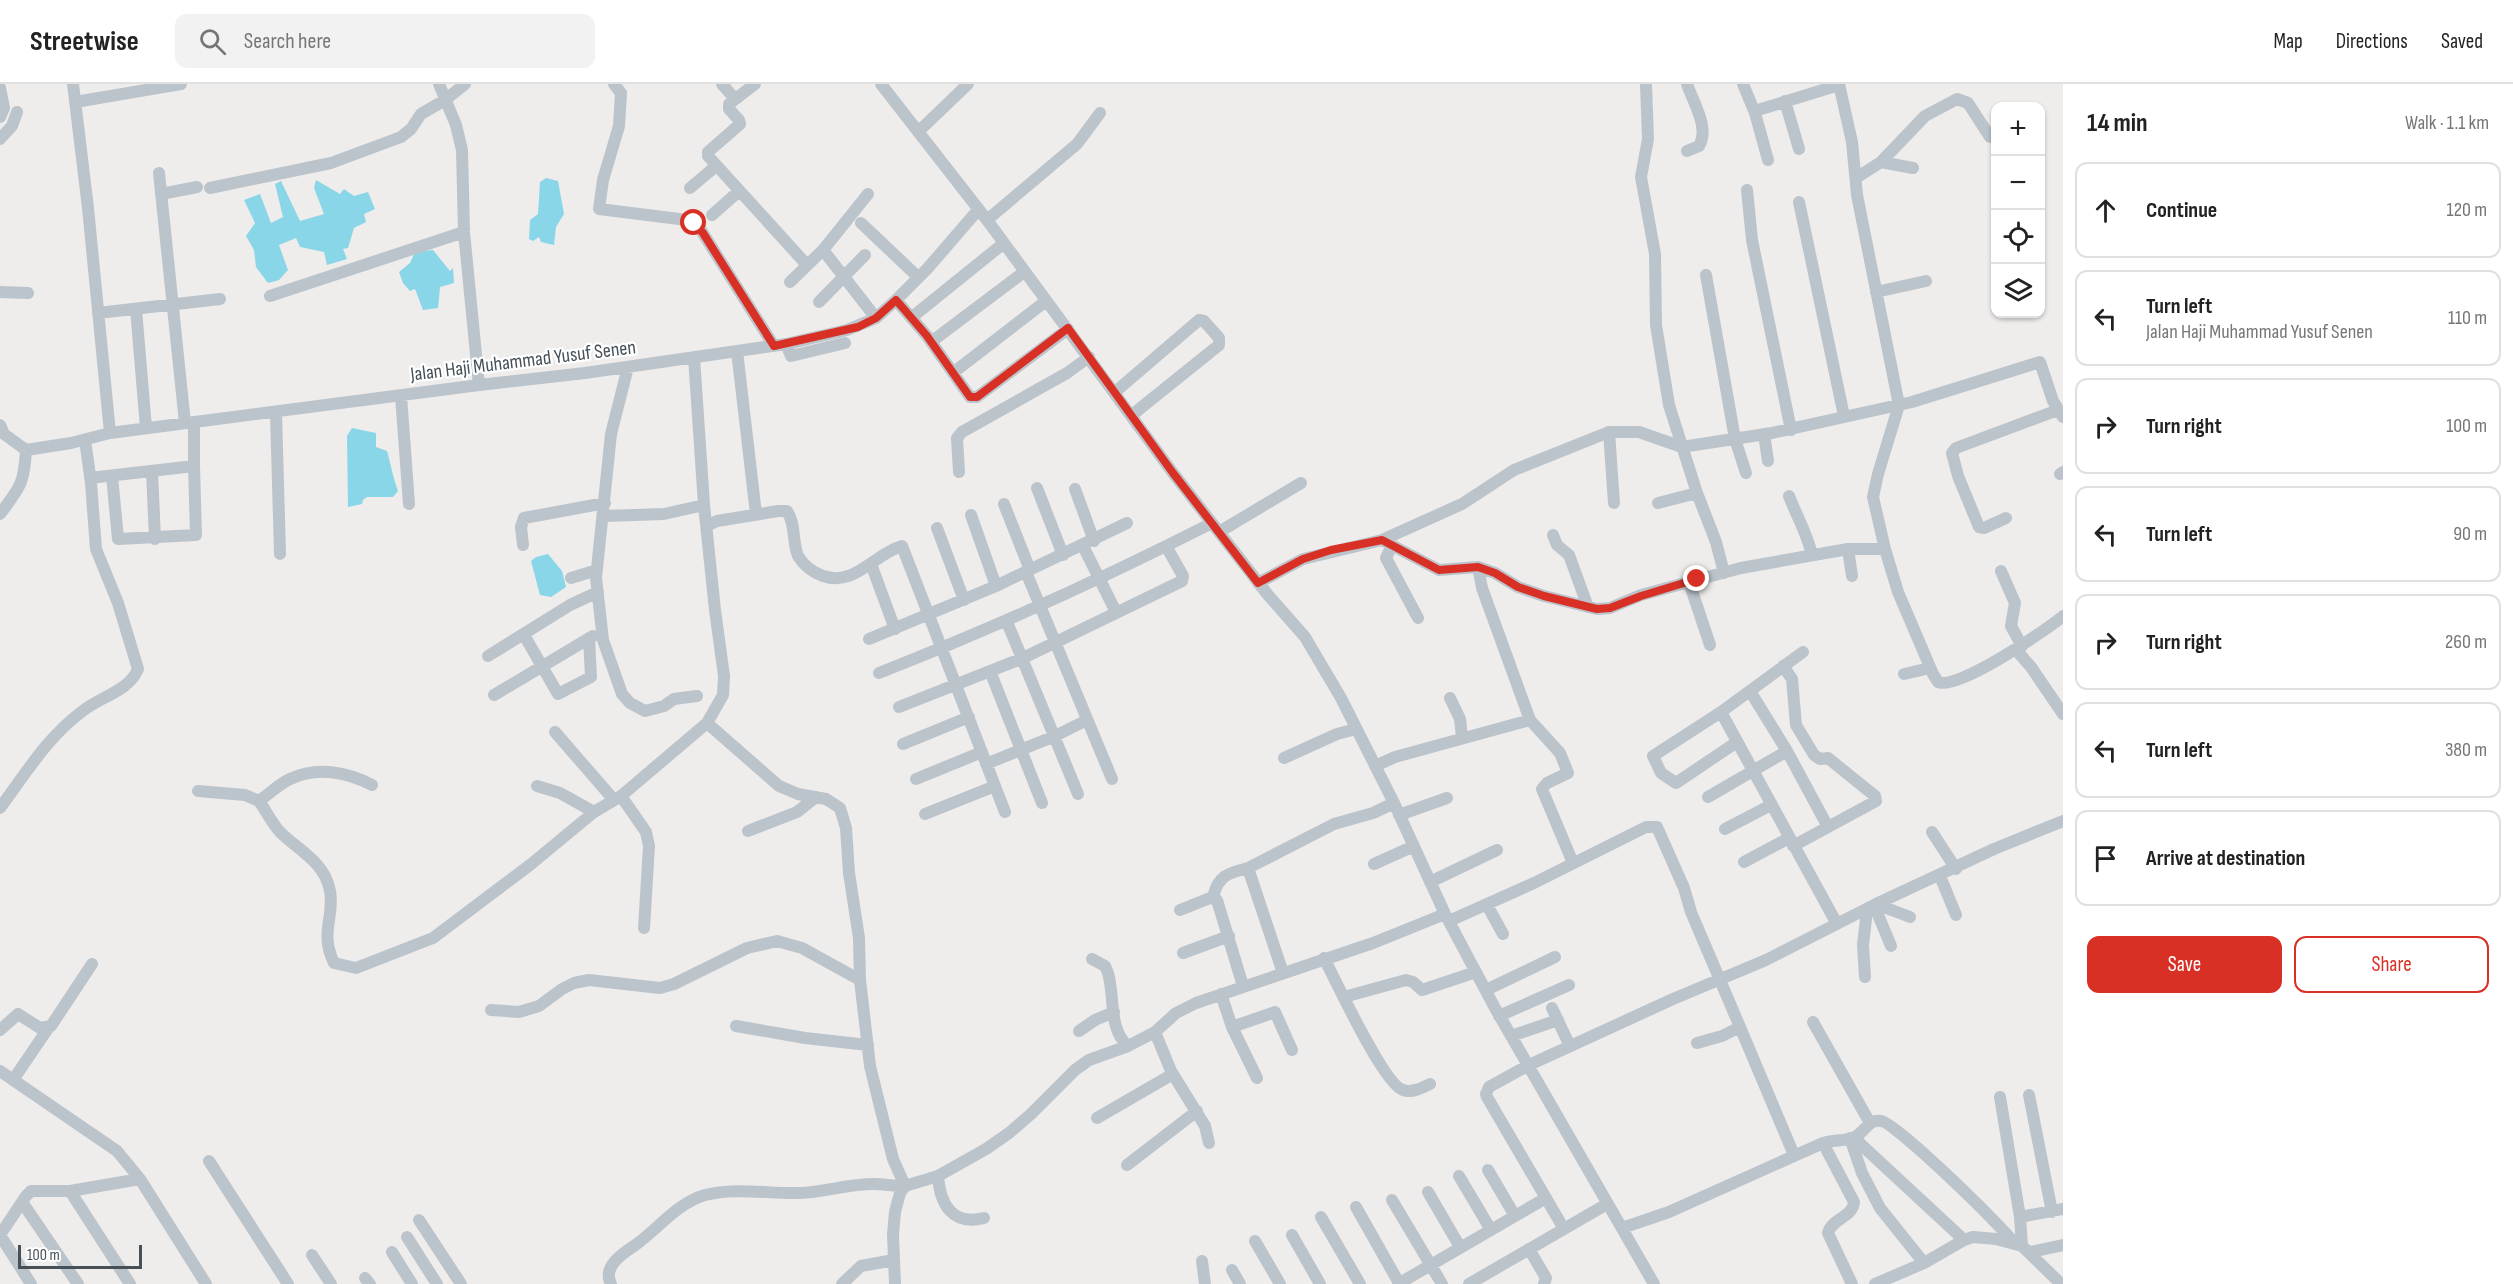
<!DOCTYPE html>
<meta charset="utf-8">
<style>
:root{--surface:#fff;--page:#f2f2f2;--text:#222;--muted:#767676;--line:#e0e0e0;--accent:#d93025}
body{margin:0;font-family:"Sofia Sans Condensed",sans-serif;background:var(--page);color:var(--text)}
.controls{position:absolute;right:18px;top:18px;display:grid;overflow:hidden;border-radius:12px;box-shadow:0 2px 4px #0004}
.controls button{width:54px;height:54px;display:grid;place-items:center;padding:0;border:0;border-bottom:2px solid var(--line);background:var(--surface);color:var(--text);font:30px sans-serif}
.scale{position:absolute;left:18px;bottom:15px;width:124px;box-sizing:border-box;padding-left:6px;border:3px solid #455059;border-top:0;font-size:16px;line-height:21px;white-space:nowrap;color:#455059;-webkit-text-stroke:4px #fff;paint-order:stroke}
.stop{position:absolute;width:18px;height:18px;margin:-14px;border:4px solid #d93025;border-radius:50%;background:#fff}
.stop.end{background:#d93025;border-color:#fff;box-shadow:0 2px 6px #0008}
.list{margin:0;padding:0;list-style:none}
h2{display:flex;justify-content:space-between;align-items:center;height:78px;margin:0;padding:0 24px;font-size:26px}
h2 small{font-size:20px;font-weight:400;color:var(--muted)}
.list li{display:grid;grid-template-columns:39px 1fr auto;gap:18px;align-items:center;box-sizing:border-box;height:96px;margin:0 12px 12px;padding:0 12px;border:2px solid var(--line);border-radius:12px}
.list b{display:block;font-size:22px;white-space:nowrap}
.list p{margin:0;font-size:20px;white-space:nowrap;color:var(--muted)}
.list em{font-size:20px;font-style:normal;color:var(--muted)}
.actions{display:flex;gap:12px;padding:18px 24px}
.actions a{flex:1;padding:14px 0;border:2px solid var(--accent);border-radius:12px;text-align:center;font-size:21px;color:var(--accent)}
.actions .main{background:var(--accent);color:#fff}
.icon{flex:none;width:33px;height:33px;fill:none;stroke:currentColor;stroke-width:2;stroke-linecap:round;stroke-linejoin:round}
.map{position:relative;flex:none;width:2063px;height:1200px;overflow:hidden}
header{display:flex;align-items:center;gap:36px;box-sizing:border-box;height:84px;padding:0 30px;background:var(--surface);border-bottom:2px solid var(--line)}
header strong{font-size:28px}
nav{display:flex;gap:33px;margin-inline-start:auto;font-size:21px}
.search{width:420px;height:54px;background:var(--page);display:flex;align-items:center;gap:15px;box-sizing:border-box;padding:0 21px;border-radius:12px;color:var(--muted);font-size:22px}
main{display:flex}
aside{flex:1;background:var(--surface)}
.map>svg:first-child{display:block}
.water{fill:#89d6e8}
.lines{fill:none;stroke-linecap:round;stroke-linejoin:round}
.minor{stroke:#bbc4cb;stroke-width:12}
.route{stroke:#d93025;stroke-width:8}
.labels{text-anchor:middle;stroke-width:4.5;stroke-linejoin:round;paint-order:stroke}
.street-label{font-size:20px;fill:#455059;stroke:#fff}
</style>
<header>
<strong>Streetwise</strong>
<div class="search"><svg class="icon" aria-label="search" viewBox="0 0 24 24"><circle cx="10" cy="10" r="6"/><path d="M15 15l6 6"/></svg>Search here</div>
<nav><a>Map</a><a>Directions</a><a>Saved</a></nav>
</header>
<main>
<div class="map">
<svg width="2063" height="1200" viewBox="0 0 2063 1200">
<rect width="100%" height="100%" fill="#efecec"/>
<path class="water" d="M546 94 558 97 564 130 556 143 554 161 541 158 539 153 533 157 529 155 530 136 538 130 540 98Z
M316 96 340 110 344 105 354 112 368 108 375 125 364 130 366 138 354 144 348 164 343 165 347 175 327 181 324 168 300 163 296 154 279 161 288 186 279 196 268 199 256 183 254 166 246 152 255 139 244 116 260 110 271 139 283 133 275 100 281 97 300 137 324 130 314 104Z
M433 166 450 187 453 184 454 199 440 203 438 224 423 226 415 205 410 207 403 199 399 188 410 179 415 168Z
M352 344 376 349V363L387 367C391 381 393 394 398 407L393 413H367L363 416 362 420 348 423 347 352Z
M548 470 562 487 566 503 551 513 540 511 531 477 536 473Z"/>
<g class="lines">
<path class="minor" d="M73 0 88 124 110 349
M439 0 456 41 462 66 464 148 479 301
M614 0 621 9 619 42 603 96 599 125 687 136 699 143 774 262
M722 0 735 15
M755 0 729 20V25L739 36 740 40 708 68V72L807 181
M881 0 987 136 1173 389 1268 511 1305 553 1341 614 1394 719 1445 830 1495 924 1654 1200
M1646 0 1648 55 1641 93 1655 170 1656 241 1669 321 1697 409 1716 458 1724 489
M1687 0C1693 18 1710 44 1699 62L1687 67
M1743 0 1755 29
M1839 0 1852 58 1857 111 1899 321 1878 390 1873 413 1885 465 1898 508 1933 590 1938 598C1957 607 2045 547 2063 532
M0 4 4 24 0 33
M1785 17 1799 65
M75 18 181 0
M918 48 968 0
M0 55 12 42 17 28
M1768 76 1755 29 1758 26 1839 1
M1881 78 1913 84
M159 89 185 339
M1856 94 1881 78 1925 32 1957 15 1968 19 1990 53
M210 104 331 79 401 53 411 45 421 30 445 16 465 0
M690 104 716 82
M1747 106 1752 156 1791 346
M161 110 197 103
M1799 118 1844 332
M712 131 738 108
M987 136 1077 60 1100 29
M861 139 918 193
M823 166 876 234
M1706 191 1735 355 1746 389
M790 198 823 166 868 110
M0 208 28 209
M1876 208 1926 197
M270 212 464 148
M896 216 927 252 970 313H977L1068 245
M819 218 865 171
M136 225 146 344
M98 229 220 215
M911 234 1004 159
M931 258 1024 188
M786 260 791 272 845 259
M737 267 756 430
M628 283 611 350 596 494 603 556 622 610 630 619 645 627 664 622 674 615 697 612
M954 288 1046 217
M1115 308 1199 236 1204 237 1219 254V261L1132 331
M401 312 409 420
M276 329 280 470
M194 338V382
M0 341 4 350 26 366
M1609 348 1614 419
M1764 350 1768 377
M26 366 71 359 110 349 479 301 585 289 786 260 847 246 876 234 896 216 927 185 978 126
M152 387 155 455
M959 388 957 354 962 348 1067 289 1089 273
M2060 390 2063 388
M90 394 194 382 196 451 118 455 112 392
M1037 404 1063 471
M1075 405 1094 457
M1789 412C1797 433 1807 449 1812 471
M1658 419 1697 409
M1004 420 1030 486
M0 430C20 403 24 401 26 366
M971 431 996 502
M603 432 664 430 704 421
M2006 434 1984 444 1979 443 1958 392 1952 369 1956 364 2058 326
M707 442 717 437 778 427H787C796 440 792 458 798 472 804 482 812 488 823 492 855 503 874 470 902 462L1005 728
M937 444 964 516
M1219 448 1301 399
M1553 451 1557 461 1569 471 1588 523
M1382 456 1462 420 1514 386 1609 348H1639L1682 363 1772 349 1912 318 2040 278 2053 317 2063 333
M523 461 521 443 524 434 605 419
M1392 461 1386 474 1418 534
M1083 462 1116 528
M1848 465 1852 492
M871 480 895 545
M1478 483 1482 504 1530 636 1560 669 1568 689 1547 699 1542 705 1573 779
M2001 487 2015 519 2011 542 2022 562
M1026 488 1112 695
M571 494 597 486
M1689 498 1710 561
M1258 499 1303 475 1382 456 1439 486 1478 483 1495 489 1518 503 1544 512 1597 525 1610 524 1641 511 1741 484 1848 465H1885
M1007 538 1078 710
M524 551 558 610 591 593 589 554
M869 555 996 502 1127 439
M2017 567 2031 583 2063 630
M1803 568 1721 628 1837 840
M488 572 570 521 598 508
M1783 582 1792 595 1796 641 1814 671 1820 675 1828 674 1875 712 1876 717 1793 762
M990 587 1042 719
M879 589C994 544 1102 495 1212 439
M1904 590 1930 584
M1750 607 1787 667
M494 611 593 552
M1450 614 1460 635 1462 654
M899 623 1023 574 1182 497 1183 492 1166 462
M1721 628 1653 672 1661 689 1676 699 1737 658
M555 648 614 716
M903 660 969 633
M1284 674 1337 650 1356 645
M986 680 1055 652 1087 636
M1375 682 1395 673 1530 636
M916 695 982 668
M372 701C347 688 317 682 290 695 279 700 269 710 259 717 266 727 272 739 280 748 298 766 325 778 330 807 335 833 319 848 334 879L356 884 433 854 530 781 594 728 621 712 707 639 723 611 724 592 715 526 704 421 694 273
M537 702 560 709 594 728
M198 707 245 711 259 717
M621 712 646 748 649 762 644 844
M1708 713 1787 667 1828 743
M0 724C26 689 48 652 84 626 102 612 129 607 138 585L118 519 96 465 91 399 85 356
M925 730 995 702
M1399 731 1447 714
M1725 745 1771 721
M748 747 797 728 816 713
M1932 748 1956 785
M1744 778 1789 754
M1374 780 1414 762
M1940 792 1956 831
M1430 798 1497 766
M1213 814C1217 792 1228 789 1248 784
M1876 820 1910 833
M1487 821 1503 850
M1874 821 1891 862
M1180 826 1210 814 1217 816 1243 902
M1449 837 1534 799 1646 743H1657L1684 804 1691 828 1740 943 1722 952 1697 959
M1183 869 1229 852
M1324 874C1336 897 1384 1001 1403 1006 1412 1009 1422 1004 1430 1000
M1092 875 1105 882 1108 889C1115 912 1108 945 1128 962
M1283 889 1248 784 1334 740 1373 729 1394 719
M1865 893 1863 861 1867 826
M1486 906 1555 873
M1221 910 1232 943 1257 994
M1344 913 1406 896 1413 898 1422 906 1476 888
M1552 924 1570 962
M491 926 519 928 539 922 562 905 574 899 589 896 660 904 674 900 747 864 777 857 802 864 860 896
M1499 932 1569 901
M1813 938 1870 1039
M736 942 805 954 868 961
M1232 943 1275 928 1292 966
M1740 943 1794 1071
M0 946 18 930 40 944 51 942 92 880
M1079 947 1095 936 1114 928
M1155 948 1171 987 1205 1042 1209 1059
M1511 952 1558 936
M0 987 117 1067 140 1095 206 1200
M13 996 49 943
M2029 1011 2052 1128
M2000 1013 2020 1133 2022 1162
M1097 1034 1173 990
M1850 1054 1862 1089 1880 1124 1924 1179
M1854 1054 1964 1156
M1823 1059C1833 1056 1846 1057 1855 1053 1865 1048 1868 1035 1881 1037 1895 1038 2004 1144 2015 1160
M209 1077 288 1200
M1127 1081 1197 1027
M1488 1086 1515 1132
M938 1092C940 1120 952 1142 984 1134
M1459 1092 1491 1146
M70 1107 130 1200
M1428 1108 1460 1163
M1392 1116 1442 1200
M22 1118 78 1200
M1356 1123 1399 1199
M1321 1133 1360 1200
M2020 1133 2063 1125
M419 1136 461 1200
M1622 1144 1669 1128 1823 1059 1854 1118C1853 1133 1831 1135 1828 1149L1852 1200
M1564 1145 1487 1013 1486 1010 1489 1003 1529 981 1673 915 1766 876 1876 820 1994 765 2063 737
M0 1151 26 1112 31 1107H70L140 1095
M0 1151 31 1200
M1292 1151 1320 1200
M407 1153 437 1200
M1255 1157 1280 1200
M1529 1165 1546 1194 1544 1200
M392 1168 412 1200
M2030 1168 2063 1161
M312 1171 331 1200
M1202 1177 1205 1200
M1232 1186 1240 1200
M365 1194 370 1200
M611 1200C602 1183 622 1170 634 1162 657 1146 677 1119 705 1111 736 1103 769 1110 800 1109 824 1108 849 1100 873 1100 883 1100 894 1102 905 1102L893 1075 870 982 860 896 859 854 849 789 846 744 840 724 826 715 798 710 779 702 707 639
M842 1200 861 1182 894 1176
M895 1200 893 1150 895 1128 900 1109 905 1102 938 1092 986 1065 1009 1049 1031 1030 1075 986 1089 976 1128 962 1155 948 1176 929 1196 919 1373 859 1445 830
M1398 1200 1546 1114
M1469 1200 1607 1120
M1875 1200 1924 1179 1964 1156 1973 1153 1996 1155 2022 1162 2061 1200"/>
</g>
<g class="lines">
<path class="route" d="M694 139 703 149 774 262 858 243 876 234 896 216 927 252 970 313H977L1068 244 1173 389 1258 499 1303 475 1331 466 1382 456 1439 486 1478 483 1495 489 1518 503 1544 512 1597 525 1610 524 1641 512 1697 495"/>
</g>
<g class="labels">
<g class="street-label">
<text transform="translate(523 276) rotate(-7)" y="7">Jalan Haji Muhammad Yusuf Senen</text>
</g>
</g>
</svg>
<div class="controls">
<button>+</button>
<button>−</button>
<button><svg class="icon" aria-label="locate" viewBox="0 0 24 24"><circle cx="12" cy="12" r="6"/><path d="M12 2v4M12 18v4M2 12h4M18 12h4"/></svg></button>
<button><svg class="icon" aria-label="layers" viewBox="0 0 24 24"><path d="M12 4l9 5-9 5-9-5zM3 14l9 5 9-5"/></svg></button>
</div>
<div class="scale">100 m</div>
<div class="stop" style="left:694px;top:139px"></div>
<div class="stop end" style="left:1697px;top:495px"></div>
</div>
<aside>
<h2>14 min<small>Walk · 1.1 km</small></h2>
<ul class="list">
<li><svg class="icon" aria-label="ahead" viewBox="0 0 24 24"><path d="M12 20V5M6 11l6-6 6 6"/></svg><div><b>Continue</b></div><em>120 m</em></li>
<li><svg class="icon" aria-label="left" viewBox="0 0 24 24"><path d="M17 20v-9H6M10 6l-5 5 5 5"/></svg><div><b>Turn left</b><p>Jalan Haji Muhammad Yusuf Senen</p></div><em>110 m</em></li>
<li><svg class="icon" aria-label="right" viewBox="0 0 24 24"><path d="M7 20v-9h11M14 6l5 5-5 5"/></svg><div><b>Turn right</b></div><em>100 m</em></li>
<li><svg class="icon" aria-label="left" viewBox="0 0 24 24"><path d="M17 20v-9H6M10 6l-5 5 5 5"/></svg><div><b>Turn left</b></div><em>90 m</em></li>
<li><svg class="icon" aria-label="right" viewBox="0 0 24 24"><path d="M7 20v-9h11M14 6l5 5-5 5"/></svg><div><b>Turn right</b></div><em>260 m</em></li>
<li><svg class="icon" aria-label="left" viewBox="0 0 24 24"><path d="M17 20v-9H6M10 6l-5 5 5 5"/></svg><div><b>Turn left</b></div><em>380 m</em></li>
<li><svg class="icon" aria-label="arrive" viewBox="0 0 24 24"><path d="M6 21V4h12l-3 4 3 4H6"/></svg><div><b>Arrive at destination</b></div></li>
</ul>
<div class="actions"><a class="main">Save</a><a>Share</a></div>
</aside>
</main>
